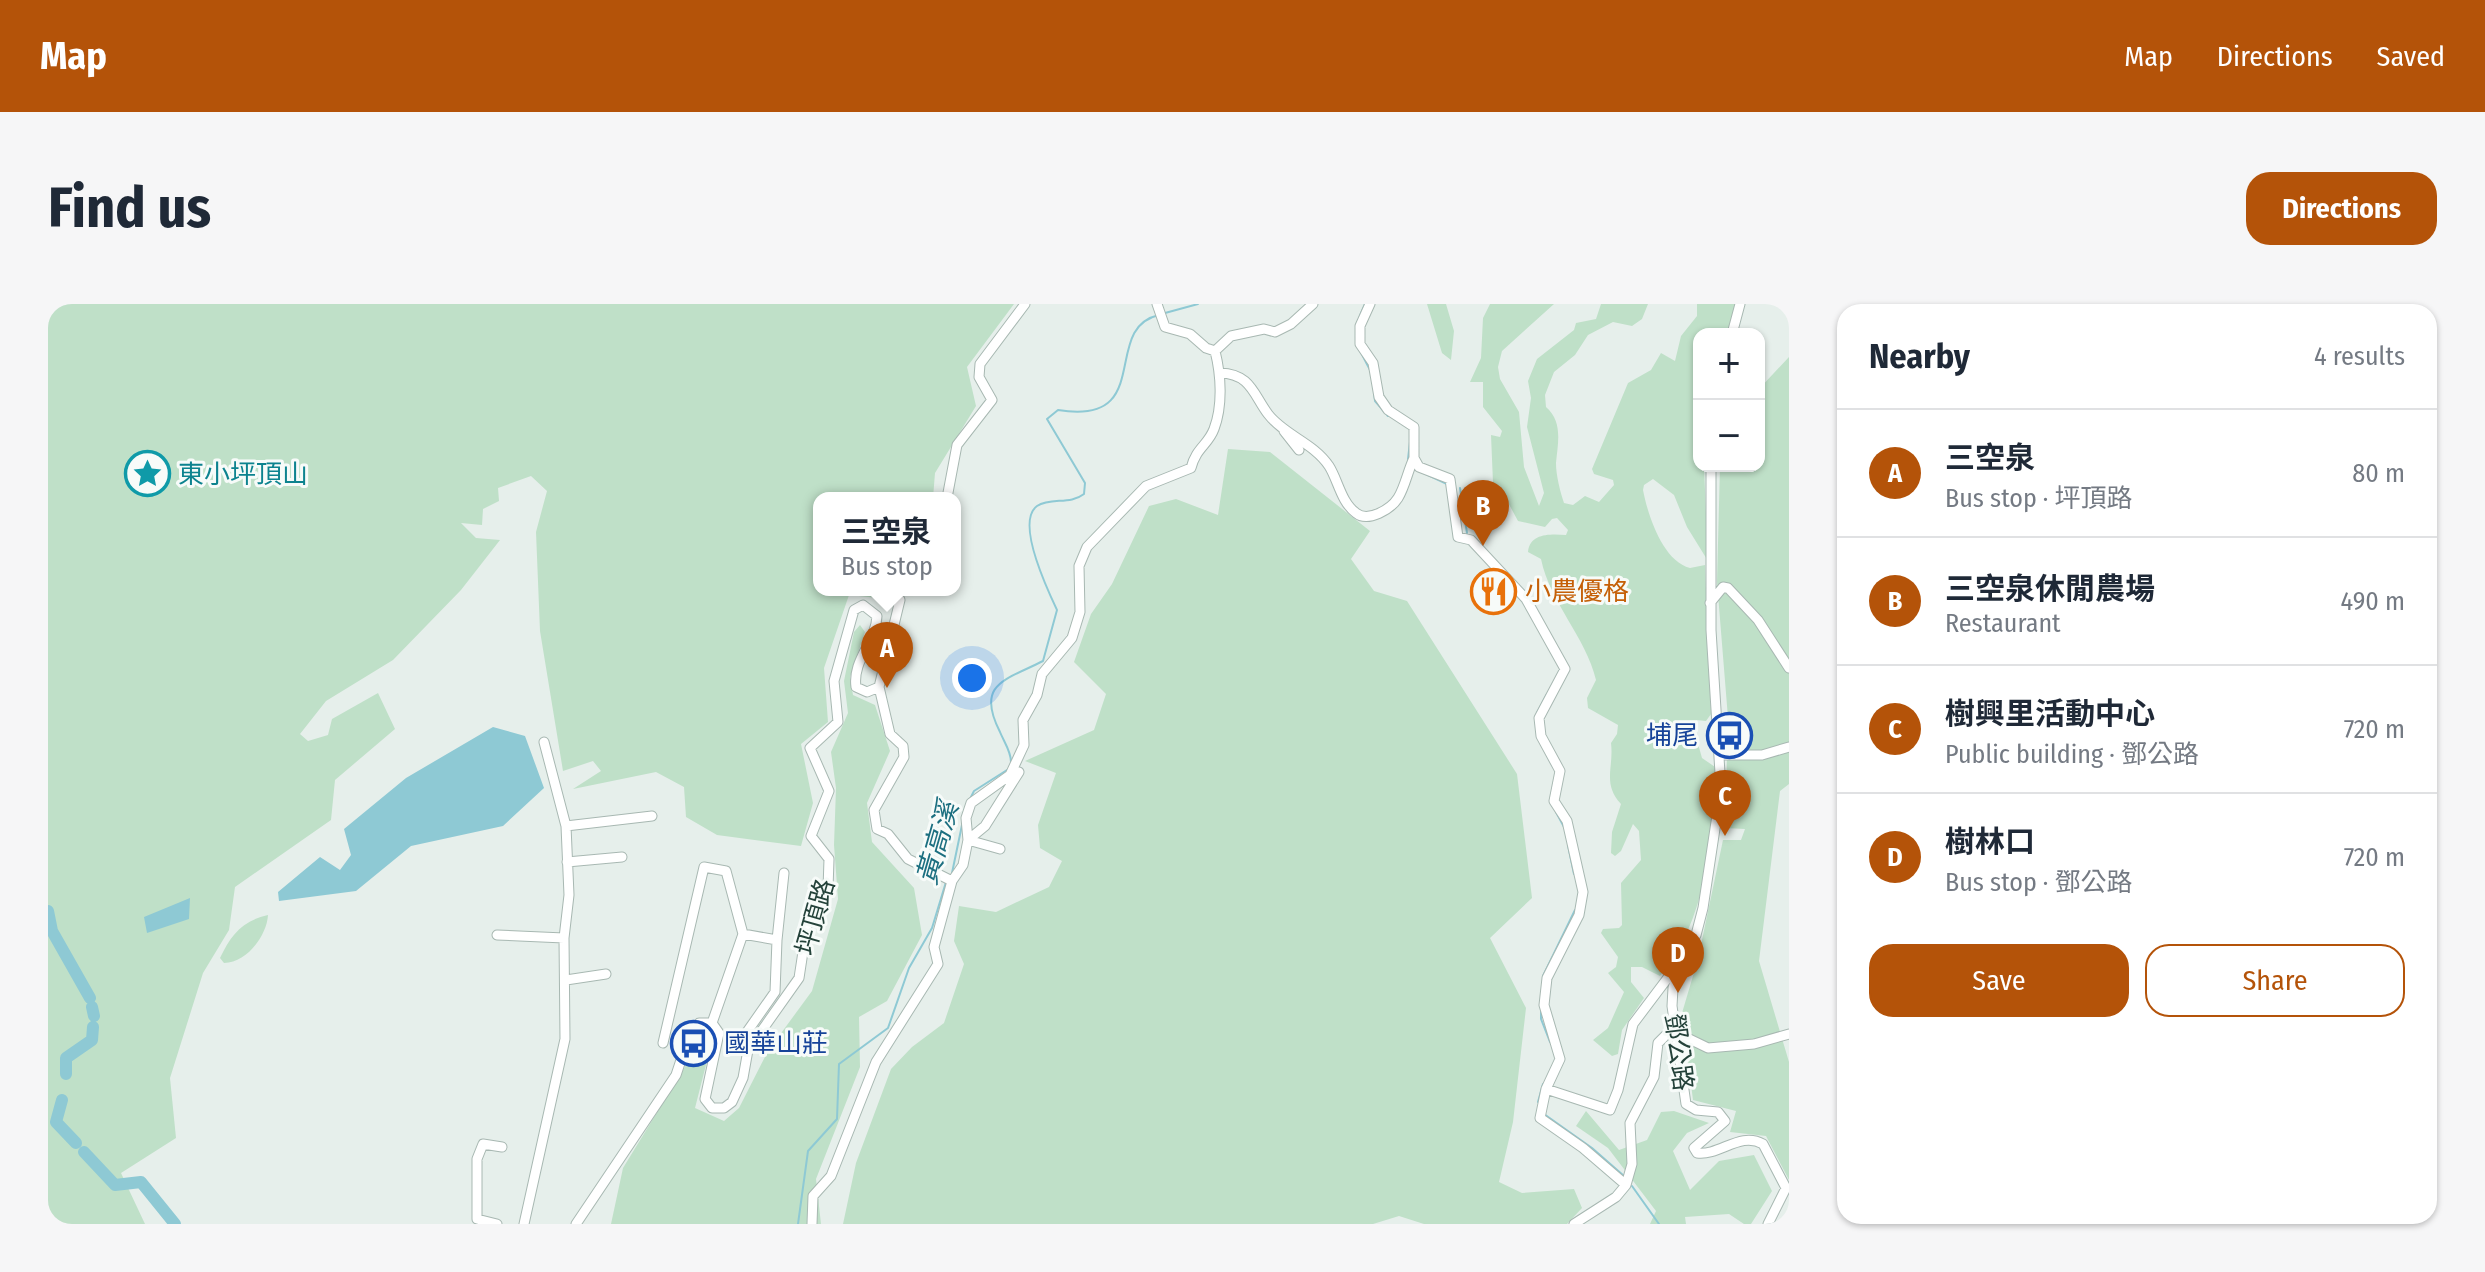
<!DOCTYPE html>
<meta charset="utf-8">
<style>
:root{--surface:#fff;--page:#f6f6f7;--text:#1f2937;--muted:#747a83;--line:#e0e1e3;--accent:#b45309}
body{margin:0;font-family:"Fira Sans Condensed","Noto Sans TC",sans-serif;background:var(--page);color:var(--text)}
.controls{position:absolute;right:24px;top:24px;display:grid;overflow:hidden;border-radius:16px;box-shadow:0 2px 6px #0004}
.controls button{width:72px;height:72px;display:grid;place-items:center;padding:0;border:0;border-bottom:2px solid var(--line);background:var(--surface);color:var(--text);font:40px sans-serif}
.you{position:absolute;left:924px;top:374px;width:28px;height:28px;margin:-20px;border:6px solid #fff;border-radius:50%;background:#1a73e8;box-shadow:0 0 0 12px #1a73e833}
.badge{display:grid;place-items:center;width:52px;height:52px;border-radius:50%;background:var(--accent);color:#fff;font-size:26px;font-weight:700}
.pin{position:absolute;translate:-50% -66px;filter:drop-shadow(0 2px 4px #0008)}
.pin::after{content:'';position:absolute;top:42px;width:28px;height:24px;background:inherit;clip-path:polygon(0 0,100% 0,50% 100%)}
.popup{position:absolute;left:765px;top:188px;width:148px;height:104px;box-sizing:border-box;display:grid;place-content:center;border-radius:16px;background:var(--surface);filter:drop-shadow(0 2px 6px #0005);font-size:26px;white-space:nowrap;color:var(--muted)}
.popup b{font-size:30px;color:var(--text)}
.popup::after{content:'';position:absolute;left:50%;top:100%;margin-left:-16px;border:16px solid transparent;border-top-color:var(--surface)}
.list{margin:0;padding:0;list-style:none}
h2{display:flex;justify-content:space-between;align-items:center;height:104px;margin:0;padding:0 32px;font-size:34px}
h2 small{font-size:26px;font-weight:400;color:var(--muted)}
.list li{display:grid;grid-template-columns:52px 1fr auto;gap:24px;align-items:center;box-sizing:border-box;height:128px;padding:0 32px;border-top:2px solid var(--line)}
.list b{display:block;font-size:30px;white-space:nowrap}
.list p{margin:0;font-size:26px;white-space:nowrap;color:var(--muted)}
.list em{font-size:26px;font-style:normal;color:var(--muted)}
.actions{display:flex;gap:16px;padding:24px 32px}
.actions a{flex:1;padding:18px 0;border:2px solid var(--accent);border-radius:24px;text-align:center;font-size:28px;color:var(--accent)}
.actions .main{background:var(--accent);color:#fff}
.map{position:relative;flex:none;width:1741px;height:920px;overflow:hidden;border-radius:24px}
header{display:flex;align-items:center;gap:48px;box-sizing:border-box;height:112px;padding:0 40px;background:var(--accent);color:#fff}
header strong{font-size:38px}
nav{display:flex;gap:44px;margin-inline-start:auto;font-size:28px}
.intro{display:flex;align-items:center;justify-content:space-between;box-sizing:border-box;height:192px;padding:0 48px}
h1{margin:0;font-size:56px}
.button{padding:20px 36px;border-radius:24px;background:var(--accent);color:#fff;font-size:28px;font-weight:700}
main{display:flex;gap:48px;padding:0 48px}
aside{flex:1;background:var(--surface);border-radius:24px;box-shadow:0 2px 6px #0004}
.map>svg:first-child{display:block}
.green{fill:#bfe0c8}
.water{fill:#8ec9d4}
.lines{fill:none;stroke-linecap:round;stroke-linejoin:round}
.stream{stroke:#8ec9d4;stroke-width:2}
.river{stroke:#8ec9d4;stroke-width:12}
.minor-casing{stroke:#a8b8b2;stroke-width:11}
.minor{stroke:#fff;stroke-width:9}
.labels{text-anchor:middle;stroke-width:6;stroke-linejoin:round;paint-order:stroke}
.culture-label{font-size:26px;fill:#0d838f;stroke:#f7fbf9;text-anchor:start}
.food-label{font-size:26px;fill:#c56008;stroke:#f7fbf9;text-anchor:start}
.transit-label{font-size:26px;fill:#164399;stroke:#f7fbf9;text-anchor:end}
.street-label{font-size:26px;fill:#24423a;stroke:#f7fbf9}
.water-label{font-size:28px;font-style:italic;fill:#1c6f80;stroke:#f7fbf9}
</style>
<header>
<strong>Map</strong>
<nav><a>Map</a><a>Directions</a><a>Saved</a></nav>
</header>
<div class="intro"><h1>Find us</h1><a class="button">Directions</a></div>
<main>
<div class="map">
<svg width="1741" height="920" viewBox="0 0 1741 920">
<rect width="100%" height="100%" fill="#e6efeb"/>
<path class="green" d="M0 0H966L919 63 928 102 887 169 885 194H771V286H838L843 302 830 294 801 291 776 364 780 418 753 440 765 499 753 542 669 531 638 513 636 483 608 468 525 485 553 467 545 457 515 467 492 327 488 228 499 187 483 172 450 184 451 197 435 205 434 221 413 219 428 234 452 236 413 286 345 356 278 397 252 430 260 437 280 431 284 415 330 389 347 425 287 476 283 516 187 583 181 626 155 669 122 774 128 834 73 869 97 920H0Z
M1379 0H1398L1406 27 1403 56 1394 49Z
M1442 0H1506L1454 47 1450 63 1452 75 1471 108 1476 163 1491 202 1496 189 1479 123 1483 94 1480 77 1489 55 1526 26 1528 19 1548 15 1553 0H1600L1594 15 1584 22 1565 18 1540 31 1527 51 1506 68 1497 91 1498 103C1515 118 1510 138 1508 159 1508 171 1512 187 1516 199L1525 201 1537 192 1551 198 1566 181 1565 176 1546 170 1544 165 1580 79 1603 66 1613 49 1627 57 1633 32 1649 12V0H1688L1680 30H1651V162H1656L1660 257 1639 223 1626 191 1605 175 1596 181 1595 186C1600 212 1615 257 1642 264L1657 261 1663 410 1658 417 1648 416 1645 422 1654 454 1670 465C1665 535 1658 618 1612 672L1594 663H1583V678L1596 694 1574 726 1570 750 1564 752 1545 736 1560 724 1576 688 1560 669 1568 663 1570 653 1553 629 1555 625 1571 624 1574 621 1573 579 1593 556 1591 527 1585 520 1573 547 1567 552 1563 549 1564 528 1573 500C1554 479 1566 464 1563 439L1569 430 1570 421 1540 404 1539 394 1548 376C1538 333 1502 299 1493 255L1480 248C1482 229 1502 230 1518 231L1520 226 1509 214 1504 215 1497 223 1470 217 1456 191 1445 179 1443 131 1452 133 1454 127 1435 103V78H1422L1433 54 1435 14Z
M1741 53V480L1732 487 1711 657 1741 758V876L1718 832 1682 828 1688 807 1645 796 1634 709 1650 655 1675 536H1693L1697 525 1677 524 1680 414 1669 278 1672 162H1711V85Z
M1180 145 1222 148 1322 227 1303 255 1326 287 1359 297 1469 470 1484 594 1442 634 1478 704 1465 818 1451 878 1474 889 1526 885 1534 904 1519 920H1376L1351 912 1325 920H795L808 859 843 765 864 743 896 719 916 660 906 637 911 602 948 608 1001 583 1014 557 992 544 990 521 1008 469 977 457 1046 426 1058 390 1026 358 1043 310 1064 280 1101 202 1128 195 1170 211Z
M812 321 817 328 802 373 805 391 827 401 842 447 819 499 824 538 866 584 874 631 839 697 811 713 812 763 768 875 773 920H563L575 864 654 735 660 753 647 804 676 817 691 804 720 747 764 687 790 595 786 541 788 484 783 448 800 409 796 377 806 328Z
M220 611C219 631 199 659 176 659L172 654C183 631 194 617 220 611Z
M1538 807 1571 846 1599 836 1613 808 1626 807 1661 819 1639 829 1625 847 1642 886 1671 857 1706 851 1724 887 1703 920H1696L1681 910 1637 913 1638 920H1602L1608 907 1560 844 1528 822Z"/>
<path class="water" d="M445 423 477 432 496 484 455 522 363 542 308 587 231 597 230 588 272 553 292 566 303 551 296 525 358 474Z
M142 594 141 615 99 629 96 613Z"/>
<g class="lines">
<path class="stream" d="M1317 0C1302 32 1307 37 1322 66
M1117 9 1150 0
M1326 88 1327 97 1340 112
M1360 155 1362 138
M1365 164 1399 180
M1412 184 1419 229
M1489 409 1499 390
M963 458C963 447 956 438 952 428 927 379 958 376 995 357L1009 306C1000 287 967 218 989 202 1003 193 1022 201 1036 190L1037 179 999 115 1010 106C1108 122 1052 24 1111 11
M916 507 926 487 959 466
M1508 508 1516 523
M1520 541 1526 570
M904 569 914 521
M1495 672 1527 606
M1493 690V715L1502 738
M1490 798 1495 780
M1496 810 1544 844 1576 872
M1584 882 1611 920
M750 920 760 847 789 815 791 760 840 724 861 664 884 624 898 578"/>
<path class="river" d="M0 607 4 627 42 694
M44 703 46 712
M18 770V754L44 736 45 723
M14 796 8 818 28 839
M36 848 67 881 93 878 127 920"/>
<defs>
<path id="minor" d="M1109 0 1117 23 1142 30 1158 44 1167 47
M1322 0 1312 22V40L1325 59 1331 93 1340 106 1366 123V154L1371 163 1402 175 1410 233 1423 236 1478 295 1517 365 1491 414 1493 432 1512 467 1506 497 1519 517 1535 588 1531 611 1499 674 1496 701 1512 755 1498 785 1492 814 1535 844 1578 881 1568 893 1526 920
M1684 30 1692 0
M1172 69C1203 70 1205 90 1220 110 1236 131 1266 139 1281 162 1290 176 1293 198 1308 209 1320 219 1343 205 1350 194 1357 183 1360 166 1366 154
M1236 127 1251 146
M1663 162V326L1673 485 1655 604 1648 631 1634 654 1625 684 1624 702 1638 800 1648 806 1670 808 1677 817 1646 844 1649 849C1672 852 1692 827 1715 840L1738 884 1720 920
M899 194 909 141 944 96 931 73 932 60 977 0
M1662 299 1675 283 1680 284 1710 316 1741 364
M831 383 842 430 855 442 856 453 826 506 829 525 840 530 860 555 904 577
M1672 451H1714L1741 443
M518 522 604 512
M952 545 920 536 937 522 971 468
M519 558 574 553
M449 631 516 634
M729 636 736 569
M518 676 558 670
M664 719 695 630
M615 739 656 563 678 567 695 630 729 636 727 688 694 735
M1498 785 1562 806 1570 786 1585 720 1628 663
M1578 881 1584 860 1582 819 1606 773 1610 739 1618 731 1629 729 1660 744 1706 740 1741 730
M449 920 429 915V855L435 840 454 843
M476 920 517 735 516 634 521 591 518 522 496 438
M528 920 628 771 640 735 651 719H664L671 729 657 795 664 804H676L684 798 695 774 700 746 751 674 760 615 780 585 781 555 763 532 781 487 762 444 790 418 786 377 806 306 815 301 829 312C828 338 804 356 808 383L819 388 831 383 852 296 847 286
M764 920 765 892 783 872 828 758 890 660 886 643 904 577 915 561 920 536 918 514 923 499 962 471 976 441 975 416 989 391 994 370 1024 334 1032 308 1031 262 1039 243 1098 182 1143 164C1148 144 1160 141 1166 125 1175 101 1173 71 1167 47L1183 32 1216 25 1227 28 1243 20 1265 0"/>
</defs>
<use href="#minor" class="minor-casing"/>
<use href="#minor" class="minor"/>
</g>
<defs>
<symbol id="sight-ring" viewBox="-11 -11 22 22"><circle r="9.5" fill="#f7fbf9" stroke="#0f9aa8" stroke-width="1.5"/><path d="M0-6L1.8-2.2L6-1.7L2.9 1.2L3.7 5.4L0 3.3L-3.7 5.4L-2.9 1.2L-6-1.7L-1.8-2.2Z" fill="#0f9aa8"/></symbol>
<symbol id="restaurant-ring" viewBox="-11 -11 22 22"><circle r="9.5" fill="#f7fbf9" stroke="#e8710a" stroke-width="1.5"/><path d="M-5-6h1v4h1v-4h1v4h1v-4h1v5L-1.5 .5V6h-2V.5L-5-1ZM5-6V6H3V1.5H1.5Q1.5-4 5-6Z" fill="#e8710a"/></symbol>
<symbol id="bus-ring" viewBox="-11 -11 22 22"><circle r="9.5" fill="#f7fbf9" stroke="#1a4fb4" stroke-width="1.5"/><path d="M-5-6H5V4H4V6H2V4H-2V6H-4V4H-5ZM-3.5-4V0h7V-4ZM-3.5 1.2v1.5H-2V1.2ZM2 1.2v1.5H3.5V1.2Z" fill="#1a4fb4"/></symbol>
</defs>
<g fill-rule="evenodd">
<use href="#sight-ring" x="74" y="144" width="51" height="51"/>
<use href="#restaurant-ring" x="1420" y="262" width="51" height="51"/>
<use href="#bus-ring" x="1656" y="406" width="51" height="51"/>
<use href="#bus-ring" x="620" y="714" width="51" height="51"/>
</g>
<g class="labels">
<g class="culture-label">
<text x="130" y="179">東小坪頂山</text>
</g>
<g class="food-label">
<text x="1477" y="296">小農優格</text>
</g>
<g class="transit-label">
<text x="1650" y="440">埔尾</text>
<text x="676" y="748" text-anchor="start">國華山莊</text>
</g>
<g class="street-label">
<text transform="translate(767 613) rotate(-74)" y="9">坪頂路</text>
<text transform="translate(1631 748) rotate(83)" y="9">鄧公路</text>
</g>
<g class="water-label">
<text transform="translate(889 539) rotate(-74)" y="10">黃高溪</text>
</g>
</g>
</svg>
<div class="controls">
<button>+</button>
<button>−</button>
</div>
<div class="you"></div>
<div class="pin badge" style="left:839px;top:384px">A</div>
<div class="popup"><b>三空泉</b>Bus stop</div>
<div class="pin badge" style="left:1435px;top:242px">B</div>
<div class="pin badge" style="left:1677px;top:532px">C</div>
<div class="pin badge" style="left:1630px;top:689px">D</div>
</div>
<aside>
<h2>Nearby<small>4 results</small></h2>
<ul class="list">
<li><span class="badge">A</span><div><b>三空泉</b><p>Bus stop · 坪頂路</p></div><em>80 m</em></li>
<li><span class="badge">B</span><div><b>三空泉休閒農場</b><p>Restaurant</p></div><em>490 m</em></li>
<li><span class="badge">C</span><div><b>樹興里活動中心</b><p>Public building · 鄧公路</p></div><em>720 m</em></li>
<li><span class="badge">D</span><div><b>樹林口</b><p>Bus stop · 鄧公路</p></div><em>720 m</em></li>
</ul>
<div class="actions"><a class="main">Save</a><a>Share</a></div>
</aside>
</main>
